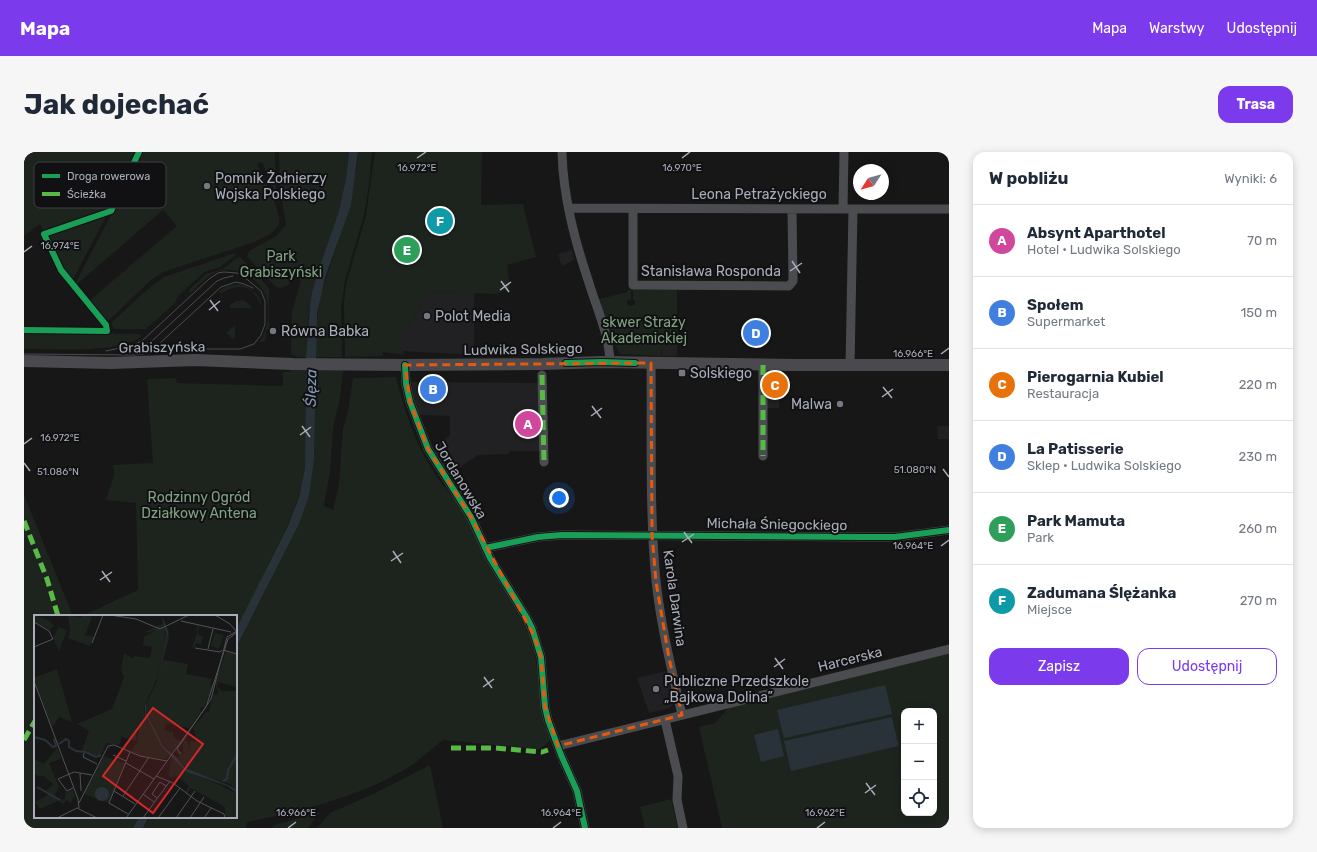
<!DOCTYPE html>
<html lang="pl">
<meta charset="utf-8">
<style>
:root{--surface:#fff;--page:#f6f6f7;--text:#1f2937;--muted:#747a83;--line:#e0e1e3;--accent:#7c3aed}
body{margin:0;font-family:Rubik,sans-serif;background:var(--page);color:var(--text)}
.controls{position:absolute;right:12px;bottom:12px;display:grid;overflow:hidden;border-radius:8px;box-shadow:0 2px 10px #0003}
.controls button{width:36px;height:36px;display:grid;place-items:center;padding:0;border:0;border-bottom:1px solid var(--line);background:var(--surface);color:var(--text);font:20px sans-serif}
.compass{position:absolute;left:829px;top:12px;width:36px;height:36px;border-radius:50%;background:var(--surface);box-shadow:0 2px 10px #0003;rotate:234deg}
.you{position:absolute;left:535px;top:346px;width:14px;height:14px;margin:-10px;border:3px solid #fff;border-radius:50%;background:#1a73e8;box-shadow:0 0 0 6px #1a73e833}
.badge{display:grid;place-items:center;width:26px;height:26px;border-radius:50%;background:var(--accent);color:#fff;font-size:13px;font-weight:700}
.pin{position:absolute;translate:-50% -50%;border:2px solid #fff;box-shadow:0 1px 4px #0006}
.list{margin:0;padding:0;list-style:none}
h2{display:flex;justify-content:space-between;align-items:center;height:52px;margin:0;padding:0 16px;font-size:17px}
h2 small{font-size:13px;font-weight:400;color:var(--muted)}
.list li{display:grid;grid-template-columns:26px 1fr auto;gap:12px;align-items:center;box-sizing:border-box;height:72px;padding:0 16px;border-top:1px solid var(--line)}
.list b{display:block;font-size:15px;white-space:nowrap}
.list p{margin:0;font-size:13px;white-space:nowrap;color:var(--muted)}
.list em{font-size:13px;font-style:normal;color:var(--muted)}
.actions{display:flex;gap:8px;padding:12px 16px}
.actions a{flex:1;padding:9px 0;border:1px solid var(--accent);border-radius:12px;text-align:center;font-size:14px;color:var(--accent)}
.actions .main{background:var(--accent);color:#fff}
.icon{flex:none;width:22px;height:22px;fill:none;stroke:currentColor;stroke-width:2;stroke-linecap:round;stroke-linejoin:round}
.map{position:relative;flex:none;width:925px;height:676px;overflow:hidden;border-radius:12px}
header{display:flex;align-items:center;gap:24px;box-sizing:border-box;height:56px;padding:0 20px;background:var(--accent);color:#fff}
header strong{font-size:19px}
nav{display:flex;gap:22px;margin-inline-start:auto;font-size:14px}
.intro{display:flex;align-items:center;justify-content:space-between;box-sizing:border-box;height:96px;padding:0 24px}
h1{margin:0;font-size:28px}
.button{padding:10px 18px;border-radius:12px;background:var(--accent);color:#fff;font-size:14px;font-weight:700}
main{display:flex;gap:24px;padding:0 24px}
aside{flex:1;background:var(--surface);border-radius:12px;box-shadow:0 2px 10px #0003}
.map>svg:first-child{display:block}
.built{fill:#212123}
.green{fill:#1d241e;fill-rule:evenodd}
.water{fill:#2a3239}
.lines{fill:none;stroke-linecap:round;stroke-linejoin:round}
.minor{stroke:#4b4c50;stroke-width:9}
.secondary{stroke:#4a4a4e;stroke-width:12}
.tram{stroke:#4b4c4f;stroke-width:1}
.quiet{stroke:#58b947;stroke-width:5;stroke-dasharray:10 5;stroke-linecap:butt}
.cycleway-casing{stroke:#111113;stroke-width:8}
.cycleway{stroke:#1a9f57;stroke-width:6}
.marked{fill:none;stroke:#e8590c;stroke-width:3;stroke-dasharray:8 5;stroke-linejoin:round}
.ticks{fill:none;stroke:#a8adb8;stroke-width:1.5}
.poi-dot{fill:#757880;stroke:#111113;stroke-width:1.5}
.labels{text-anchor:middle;stroke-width:4;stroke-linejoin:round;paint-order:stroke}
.poi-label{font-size:14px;fill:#a8adb8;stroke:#111113;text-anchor:start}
.street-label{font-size:14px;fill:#a8adb8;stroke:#111113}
.park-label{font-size:14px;fill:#7fa381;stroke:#111113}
.water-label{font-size:15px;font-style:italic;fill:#7f9bb3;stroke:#111113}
.inset-river{fill:none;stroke:#2a3239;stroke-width:2}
.inset-road{fill:none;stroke:#515357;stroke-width:1}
.view{fill:#d62828;fill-opacity:0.15;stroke:#d62828;stroke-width:2}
.inset-edge{fill:none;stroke:#a8adb8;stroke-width:2}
.key{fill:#111113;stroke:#3e4045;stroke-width:1}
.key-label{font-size:11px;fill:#a8adb8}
.ticks-label{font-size:10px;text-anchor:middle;fill:#a8adb8;stroke:#111113;stroke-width:4;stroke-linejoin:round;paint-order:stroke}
</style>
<header>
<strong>Mapa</strong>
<nav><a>Mapa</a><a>Warstwy</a><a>Udostępnij</a></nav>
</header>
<div class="intro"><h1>Jak dojechać</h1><a class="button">Trasa</a></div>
<main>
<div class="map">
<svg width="925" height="676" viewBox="0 0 925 676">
<rect width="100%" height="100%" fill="#171717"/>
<path class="built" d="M548 98 550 108 538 114 534 102Z
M406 140 450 141V203L379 199 373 193V190Z
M638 195H653V204H638Z
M742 222H755V256H742Z
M387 230 516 231V299H485V302L454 303 426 322 409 295 426 283V264L396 263 392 255Z
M913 274H925V287H914Z
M642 519 649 552 646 556 625 561 613 526Z"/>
<path class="green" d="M0 0H251L252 38 251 39 238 10 233 12C238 23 259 63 255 72 251 81 239 86 230 90L139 120 127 128 85 168H79L64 150 153 74 139 58 51 134V132L89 59 84 61 48 129 38 117 16 72 0 84Z
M255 0H325L322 26 315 59 288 140 284 168 282 205H274L267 202 268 159 277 128 271 125C266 131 261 138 252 135L223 105 225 99 252 84 262 73 256 36Z
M334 0H348L345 33 340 63 321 128 317 155 318 205H292V175L297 142 315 87 333 15Z
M351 0H458L457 53 499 52 512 105 483 113 486 136 472 142 406 140 373 190V193L379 199 380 203 359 200V204L321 205 320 152 322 133 325 122 342 64Z
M211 101 212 103 196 115 180 120 153 145 152 150 122 177H90L87 171 124 137 140 125Z
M214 105H216L234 123 245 137V177L242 178V187L239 190H235C245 179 247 152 240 140 233 126 211 114 196 119 184 122 175 133 167 141L165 139 166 137 182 122 199 117Z
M215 132C227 135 234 141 238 153 234 150 234 146 231 143 223 131 207 134 197 142L195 139 203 134Z
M604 138H607V148H603L604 154 611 153V148H609V138H653V195H638L637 204 596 202 588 188 575 147 604 140Z
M219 148 224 151 228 156H206V153L212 149Z
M211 173V185L209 187 205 184 206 183 205 182 204 183 202 181Z
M0 180 114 182 118 184C95 202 29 197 0 197Z
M267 217 282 218 281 316C275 353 261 381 244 413 234 435 223 456 212 477V464H58L114 438 112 351 82 348 90 323 89 313 129 311 123 227 152 226 153 231 259 234V220H267Z
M292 218H319L316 246 309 276 306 320 300 354 309 358 315 332 319 277 324 259 329 226 372 225C380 256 390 290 408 317 417 333 430 345 440 360L502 473 510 495 520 570 527 588 516 597 419 588C406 598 394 610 380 618 331 646 277 659 223 670L222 676H120L126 665H212V497L275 372 285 344 290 308Z
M0 343 49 464H11V665H115L109 676H0Z
M925 502V676H698L675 575 691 571 704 556ZM880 559H910V661H880ZM868 565 875 594 767 618 761 589Z
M406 613 419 676H293L306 661 347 643Z
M647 647 654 676H621L616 655Z
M296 660 284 676H248L251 673Z"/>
<path class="water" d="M325 0H334L327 53 301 126 293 162 290 308 285 344 275 372 212 496V477L264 374 275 345 281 316 282 205 286 154 288 140 296 114 315 59 322 26Z
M861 533 868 562 760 586 753 558Z
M868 565 875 594 767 619 760 589Z
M754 577 760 604 737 610 730 583Z
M115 665H125L119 676H109Z"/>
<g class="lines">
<path class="minor" d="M538 0C539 45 551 89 565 131 573 157 585 183 586 210
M545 56 829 57H925
M609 57V133C661 133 713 134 765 134L769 129 768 57
M819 57 820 0
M627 211C628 284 625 357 632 429 637 475 648 519 658 563
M381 213 382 232 386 250 404 297 447 365 466 406 503 466 508 476 517 505 521 555 524 568 537 603 553 639 561 676
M739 213V304
M826 214 829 57
M518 223 520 310
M461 396 514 385 538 383 840 385H871L925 378
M641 568 654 624 653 648 659 676
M534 594 925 497"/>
<path class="secondary" d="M0 209 87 211 171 208 269 212 381 213 518 212 578 210 770 213H925"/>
<path class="tram" d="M121 193 129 188 193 129 200 126 209 124
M120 198 135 192 197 135 212 130 220 132 229 136
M0 202 111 203 154 197H216L230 192 237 183 241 172V149L237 139 219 124 213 121 200 120 194 121 185 127 119 188 110 193 82 199"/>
<path class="quiet" d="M739 213V304
M518 223 520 310
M0 369 23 427 34 464
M0 588 11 569
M427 596H471L518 600 524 598"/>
<defs>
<path id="cycleway" d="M0 178 83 179 82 173 37 118 20 82 87 59 115 0
M542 211 578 210 611 211
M381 213 382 232 386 250 404 297 447 365 466 406 503 466 508 476 517 505 521 555 524 568 537 603 553 639 561 676
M461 396 514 385 538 383 840 385H871L925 378"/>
</defs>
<use href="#cycleway" class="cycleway-casing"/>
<use href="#cycleway" class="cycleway"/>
</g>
<path class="marked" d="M627 211 628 383 632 430 645 506 658 563 534 594 521 555 517 505 510 484 447 365 404 297 386 250 381 213Z"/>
<path class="ticks" d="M393 6 402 0M658 6 666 0M0 100 8 94M768 109 776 121M766 119 778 111M477 129 485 140M476 138 487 130M186 148 194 159M185 158 196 149M917 202 925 196M859 235 868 246M858 245 869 237M568 254 577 266M567 264 578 256M278 274 286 285M276 283 287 275M0 292 8 286M0 311 6 319M919 317 925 325M660 380 668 391M658 390 670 382M917 394 925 388M369 399 377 411M367 409 379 401M78 419 86 430M76 428 88 420M751 506 759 517M750 515 761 507M460 525 468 536M459 535 470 527M842 631 851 643M841 641 852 633M264 676 272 670M529 676 537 670M793 676 801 670"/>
<g class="poi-dot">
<circle cx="183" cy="34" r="4"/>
<circle cx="403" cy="164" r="4"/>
<circle cx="249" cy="179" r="4"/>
<rect x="654" y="217" width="8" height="8" rx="2"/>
<circle cx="816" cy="252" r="4"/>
<circle cx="632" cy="537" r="4"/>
</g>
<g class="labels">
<g class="poi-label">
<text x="191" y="31">Pomnik Żołnierzy<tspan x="191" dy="16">Wojska Polskiego</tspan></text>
<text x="411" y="169">Polot Media</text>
<text x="257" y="184">Równa Babka</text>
<text x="666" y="226">Solskiego</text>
<text x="808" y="257" text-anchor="end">Malwa</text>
<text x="640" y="534">Publiczne Przedszkole<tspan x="640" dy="16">„Bajkowa Dolina”</tspan></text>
</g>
<g class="street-label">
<text x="735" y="47">Leona Petrażyckiego</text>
<text x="687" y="124">Stanisława Rosponda</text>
<text transform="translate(138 195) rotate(-1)" y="5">Grabiszyńska</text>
<text transform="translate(499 197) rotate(-1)" y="5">Ludwika Solskiego</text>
<text transform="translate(437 328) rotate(59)" y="5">Jordanowska</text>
<text transform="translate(753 372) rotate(1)" y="5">Michała Śniegockiego</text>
<text transform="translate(651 446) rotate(82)" y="5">Karola Darwina</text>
<text transform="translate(826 507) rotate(-14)" y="5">Harcerska</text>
</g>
<g class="park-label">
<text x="257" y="109">Park<tspan x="257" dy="16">Grabiszyński</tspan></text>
<text x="620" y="175">skwer Straży<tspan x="620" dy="16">Akademickiej</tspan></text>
<text x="175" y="350">Rodzinny Ogród<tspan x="175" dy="16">Działkowy Antena</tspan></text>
</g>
<g class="water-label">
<text transform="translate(287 236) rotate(-89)" y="5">Ślęza</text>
</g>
</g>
<g transform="translate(10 463)">
<rect width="203" height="203" fill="#171717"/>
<path d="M0 0 17 6 18 0 17 8 20 10 16 15 0 7ZM34 0 48 3 49 0 58 2 51 20 60 22 56 31 34 23 36 16ZM130 8 132 21 123 64 112 87 110 97 127 129 137 139 136 141 127 132 135 141 132 144 107 141 97 136 103 128 106 108 104 115 103 112 102 126 82 120 88 122 85 130 72 128 68 139 59 141 48 135 55 116 43 109 78 94 90 62 87 55 90 38 99 44 100 41 116 43 118 32 109 30 110 22 120 16 112 18 111 17ZM161 11 165 12 164 20 169 21 167 30 162 28 161 32 158 33 164 15 160 16 164 13ZM25 12 33 15 25 36 19 23ZM134 12 135 22 129 45 154 49 152 59 178 64 176 70 179 71 170 92 166 93 167 97 155 113 132 108 130 114 137 118 139 116V122L146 126 138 138 127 128 111 95 113 87 123 66ZM181 18 190 20 185 34 177 31ZM192 37 203 39V72L184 67 183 72 188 76H202L203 73V156H201L203 157V176L196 169 156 156 139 139 145 143 146 140 143 138 142 136 149 138V126L158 115 151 126H154L156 136V126H163L159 113 172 97H175L179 80 184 79V76L182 72V66ZM23 54 38 107 25 102 18 113 0 63ZM23 133 27 144 15 148 25 172 20 181 30 185 32 177 33 178 38 175 41 180 37 188 32 185 30 189 24 186 6 194 1 187 14 180 11 177 19 169 8 160 7 162 0 159V144L10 149ZM138 140 153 156 192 170 194 172 174 165 202 178 203 203 191 201V192L157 173 153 179 151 177 155 171 141 160 138 163 134 161ZM69 141 90 148 75 188 50 179Z" fill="#1d241e"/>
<path d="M127 0 133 13 134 19 123 66 112 88V98L129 131 142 142 151 153 194 170 201 174 203 178 192 170 153 157 128 132 111 99V90L123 66 133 20ZM61 179a7 7 0 1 1 14 0a7 7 0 1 1-14 0Z" fill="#2a3239"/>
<path class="inset-river" d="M0 122 11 125 19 132 22 131 20 124M25 129 32 124 35 126V132L42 136 51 137 62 142 67 140M194 155 203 140M189 166 193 164 194 155M3 172 26 185"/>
<path class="inset-road" d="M76 0 102 4 126 14 155 0M181 0 196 9 203 17M147 6 197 17M0 7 15 16 19 24 0 32M58 28 69 0M161 33 186 37 188 35M174 34 179 14M189 35 203 39M0 66 44 184 45 193M50 138 49 142 63 149M147 139 143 134 177 84 193 22 203 16M79 140 92 146M92 148 120 164M46 158 47 176M122 161 139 168 163 186 190 199 191 203M39 173 33 176 24 164 40 157 58 160M80 176 101 189M109 179 120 187M89 181 115 142M123 183 118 179 126 167 132 171M45 188 74 131 80 130 106 141 133 146M94 199 75 188 96 137M23 203 43 193 63 203M92 203 172 92 194 24 203 17M109 203 136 166M124 203 146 173M142 203 161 176M156 203 170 182M170 203 177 193"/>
<path class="view" d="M119 93 169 129 119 198 69 161Z"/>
<rect width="203" height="203" class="inset-edge"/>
</g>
<rect x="10" y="10" width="132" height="46" rx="6" class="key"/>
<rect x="18" y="22" width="18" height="4" fill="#1a9f57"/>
<rect x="18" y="40" width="18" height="4" fill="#58b947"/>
<g class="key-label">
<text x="43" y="28">Droga rowerowa</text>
<text x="43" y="46">Ścieżka</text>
</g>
<g class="ticks-label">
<text x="393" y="19">16.972°E</text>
<text x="658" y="19">16.970°E</text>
<text x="36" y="97">16.974°E</text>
<text x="889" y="205">16.966°E</text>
<text x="36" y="289">16.972°E</text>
<text x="891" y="321">51.080°N</text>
<text x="34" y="323">51.086°N</text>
<text x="889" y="397">16.964°E</text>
<text x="272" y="664">16.966°E</text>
<text x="537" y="664">16.964°E</text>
<text x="801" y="664">16.962°E</text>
</g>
</svg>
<div class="controls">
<button>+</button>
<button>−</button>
<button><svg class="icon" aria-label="locate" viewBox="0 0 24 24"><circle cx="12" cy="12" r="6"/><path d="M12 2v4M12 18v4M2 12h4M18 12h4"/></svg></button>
</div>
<svg class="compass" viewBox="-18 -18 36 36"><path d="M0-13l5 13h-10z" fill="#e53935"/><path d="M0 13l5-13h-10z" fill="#747a83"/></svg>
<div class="you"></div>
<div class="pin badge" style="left:504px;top:272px;background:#d1479c">A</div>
<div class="pin badge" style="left:409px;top:237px;background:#3f7fe0">B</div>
<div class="pin badge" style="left:751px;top:233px;background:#e8710a">C</div>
<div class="pin badge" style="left:732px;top:181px;background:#3f7fe0">D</div>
<div class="pin badge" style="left:383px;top:98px;background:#2e9e5b">E</div>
<div class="pin badge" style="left:416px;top:69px;background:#0f9aa8">F</div>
</div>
<aside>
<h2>W pobliżu<small>Wyniki: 6</small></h2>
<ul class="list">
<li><span class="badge" style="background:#d1479c">A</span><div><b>Absynt Aparthotel</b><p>Hotel · Ludwika Solskiego</p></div><em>70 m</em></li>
<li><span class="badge" style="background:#3f7fe0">B</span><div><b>Społem</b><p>Supermarket</p></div><em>150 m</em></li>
<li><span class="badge" style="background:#e8710a">C</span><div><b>Pierogarnia Kubiel</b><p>Restauracja</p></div><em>220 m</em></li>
<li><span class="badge" style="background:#3f7fe0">D</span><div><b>La Patisserie</b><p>Sklep · Ludwika Solskiego</p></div><em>230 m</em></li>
<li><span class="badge" style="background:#2e9e5b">E</span><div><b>Park Mamuta</b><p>Park</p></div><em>260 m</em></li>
<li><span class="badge" style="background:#0f9aa8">F</span><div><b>Zadumana Ślężanka</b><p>Miejsce</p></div><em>270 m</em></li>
</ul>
<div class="actions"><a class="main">Zapisz</a><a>Udostępnij</a></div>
</aside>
</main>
